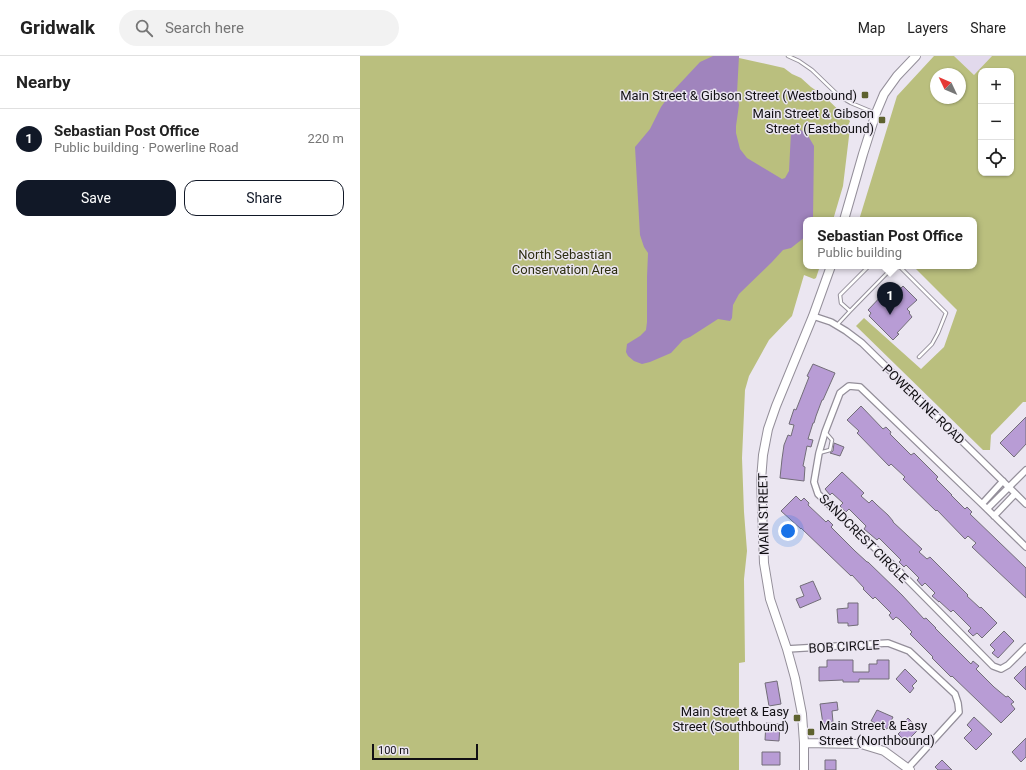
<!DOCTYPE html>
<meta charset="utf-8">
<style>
:root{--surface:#fff;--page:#f2f2f2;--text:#222;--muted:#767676;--line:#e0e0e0;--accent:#111827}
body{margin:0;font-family:Roboto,sans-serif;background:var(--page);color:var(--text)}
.controls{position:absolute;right:12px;top:12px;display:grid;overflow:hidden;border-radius:8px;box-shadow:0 1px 3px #0004}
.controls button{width:36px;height:36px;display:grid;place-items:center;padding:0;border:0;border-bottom:1px solid var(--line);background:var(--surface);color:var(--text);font:20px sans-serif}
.compass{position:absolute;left:570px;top:12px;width:36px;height:36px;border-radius:50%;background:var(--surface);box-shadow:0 1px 3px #0004;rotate:314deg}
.scale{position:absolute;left:12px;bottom:10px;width:106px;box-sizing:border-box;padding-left:4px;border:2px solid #121014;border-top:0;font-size:11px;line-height:14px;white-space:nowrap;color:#121014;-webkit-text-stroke:3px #ebe6f1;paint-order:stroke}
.you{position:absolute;left:428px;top:475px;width:14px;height:14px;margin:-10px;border:3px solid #fff;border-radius:50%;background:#1a73e8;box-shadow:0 0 0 6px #1a73e833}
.badge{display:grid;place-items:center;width:26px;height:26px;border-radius:50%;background:var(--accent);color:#fff;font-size:13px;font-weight:700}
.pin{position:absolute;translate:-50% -33px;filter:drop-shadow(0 1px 2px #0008)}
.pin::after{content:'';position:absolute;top:21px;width:14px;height:12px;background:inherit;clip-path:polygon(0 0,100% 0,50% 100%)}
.popup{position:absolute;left:443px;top:161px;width:174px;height:52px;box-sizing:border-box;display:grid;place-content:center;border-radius:8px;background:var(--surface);filter:drop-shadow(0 1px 3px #0005);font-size:13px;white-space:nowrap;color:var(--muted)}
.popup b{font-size:15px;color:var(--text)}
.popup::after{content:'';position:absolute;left:50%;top:100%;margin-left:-8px;border:8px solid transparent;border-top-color:var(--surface)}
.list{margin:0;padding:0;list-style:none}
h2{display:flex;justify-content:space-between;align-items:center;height:52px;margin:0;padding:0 16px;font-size:17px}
h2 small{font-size:13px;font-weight:400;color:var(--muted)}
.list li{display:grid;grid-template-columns:26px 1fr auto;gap:12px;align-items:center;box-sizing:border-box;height:60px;padding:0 16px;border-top:1px solid var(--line)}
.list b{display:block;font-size:15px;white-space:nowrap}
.list p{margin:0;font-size:13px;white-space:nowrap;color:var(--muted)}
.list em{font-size:13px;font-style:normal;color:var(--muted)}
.actions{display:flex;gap:8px;padding:12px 16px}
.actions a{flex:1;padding:9px 0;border:1px solid var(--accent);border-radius:12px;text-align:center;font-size:14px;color:var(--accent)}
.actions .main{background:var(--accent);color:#fff}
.icon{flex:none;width:22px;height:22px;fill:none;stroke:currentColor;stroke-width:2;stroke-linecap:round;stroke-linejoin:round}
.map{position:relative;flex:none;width:666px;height:714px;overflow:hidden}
header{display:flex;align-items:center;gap:24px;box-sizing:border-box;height:56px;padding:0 20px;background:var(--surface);border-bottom:1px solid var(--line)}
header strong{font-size:19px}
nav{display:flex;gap:22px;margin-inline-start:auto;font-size:14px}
.search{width:280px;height:36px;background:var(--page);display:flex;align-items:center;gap:10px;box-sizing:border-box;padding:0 14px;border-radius:22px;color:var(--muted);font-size:15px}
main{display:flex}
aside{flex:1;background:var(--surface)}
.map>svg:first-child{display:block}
.built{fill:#e2d9ec}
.green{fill:#babf7e;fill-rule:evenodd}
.water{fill:#a084bd}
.building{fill:#b89cd5;stroke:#726d78}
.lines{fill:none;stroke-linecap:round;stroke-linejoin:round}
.lane-casing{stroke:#948f9a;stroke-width:4.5}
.street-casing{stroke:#948f9a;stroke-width:8}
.secondary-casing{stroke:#948f9a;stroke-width:10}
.lane{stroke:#fff;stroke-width:2.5}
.street{stroke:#fff;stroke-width:5.5}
.secondary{stroke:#fff;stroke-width:8}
.poi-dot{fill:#5e622f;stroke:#ebe6f1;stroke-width:1.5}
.labels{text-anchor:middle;stroke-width:3;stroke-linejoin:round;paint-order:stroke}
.poi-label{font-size:13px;fill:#121014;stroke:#ebe6f1;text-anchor:end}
.park-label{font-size:13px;fill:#2d2e11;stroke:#ebe6f1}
.street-label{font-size:13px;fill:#121014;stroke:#ebe6f1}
</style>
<header>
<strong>Gridwalk</strong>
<div class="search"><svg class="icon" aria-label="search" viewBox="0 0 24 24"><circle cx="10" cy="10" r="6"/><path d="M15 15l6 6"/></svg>Search here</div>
<nav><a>Map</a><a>Layers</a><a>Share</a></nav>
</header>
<main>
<aside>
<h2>Nearby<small></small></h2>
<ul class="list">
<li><span class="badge">1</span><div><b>Sebastian Post Office</b><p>Public building · Powerline Road</p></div><em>220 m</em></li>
</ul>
<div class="actions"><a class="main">Save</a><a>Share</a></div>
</aside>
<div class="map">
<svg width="666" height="714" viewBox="0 0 666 714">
<rect width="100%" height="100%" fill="#ebe6f1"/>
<path class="built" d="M594 0H632L614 19Z"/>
<path class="green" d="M0 0H379V2L424 12 432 18 441 22 451 31 464 40 490 65 488 70 490 72 483 130 473 164H446V210H460L456 222 454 223 444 219 432 260 409 284 389 320 385 334 382 402 384 456 387 495 384 523 385 606 379 607V714H0Z
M574 0H594L614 19 632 0H666V346H663L631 379 630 394H623L496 270 504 262 561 313 584 291 597 254 553 210H614V164H499L537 40ZM621 15H651V117H621ZM576 18H600V42H576Z"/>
<path class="water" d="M353 0H379L377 37 379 49 376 70V77L380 93 387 102 422 123 425 122 429 115 431 76 438 72 447 78 454 90 453 164H446V179L445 181 431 192 423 194 412 206 379 238 373 249 372 262 370 265 358 263 330 281 323 284 311 297 290 306 282 308 274 305 268 300 266 296 267 288 280 280 286 274 287 266V221L288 197 284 191 280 179 275 91 290 73 301 51 311 37 340 6Z"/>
<path class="building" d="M543 230 557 244 547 253 550 256 549 257 552 261 537 277 539 278 533 284 509 260 511 257 508 254 526 235 532 241Z
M453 308 475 317 463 344H462L456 360 454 367H453L448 383 453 384 451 391 447 390 443 410 445 411 444 425 420 422 422 403 424 389 428 379 431 380 434 369 429 368 434 353 436 354 449 321 447 320Z
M501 350 523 373 526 371 531 376 530 378 551 399 554 397 578 421 576 423 592 439H591L605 453 607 451 612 456 610 458 666 512V542L634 512 612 491 616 487 608 480 605 483 577 454 576 455 543 423 545 421 531 408 529 410 497 377 499 375 487 364Z
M666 361V388L654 401 640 387Z
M474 387 484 391 480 400 470 397 473 395Z
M482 416 504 437 501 440 509 447 512 444 517 449 528 459 533 465V466L562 493 559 496 567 503 570 501 608 539 607 540 620 552 621 551 637 567 622 582 617 577 613 580 608 575 611 572 593 554 591 556 579 545V546L572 540 575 537 565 527 562 530 557 524 559 522 546 509 544 511 539 506 541 504 519 482 517 484 504 473 506 470 489 453 486 456 480 450 483 447 472 437 470 439 465 433Z
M436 440 441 445 444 442 449 447 448 449 466 466 468 464 473 469 471 471 495 495 507 506H508L542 539 564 563 566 562 576 572H575L611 608 613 605 619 610 616 613 634 631 646 641 648 640 654 646 651 648 655 653 641 667 618 645 592 620 591 621 572 602 573 601 550 578 552 576 539 563 536 561 533 564 529 559 531 557 515 541 513 543 503 533 504 532 492 519 491 520 441 472V473L421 455Z
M453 525 461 543 440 552 436 543 444 540 440 530Z
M488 547H498V569L488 570V567H478L477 553 488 552Z
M644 575 654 585 638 602 632 597 635 594 630 589Z
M467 604H493V616H509V608H517V604H529V623H499V626H483V624L459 625V611H467Z
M666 610V634L654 622Z
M545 613 557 625 552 630 554 632 550 637 536 623Z
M417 625 421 648 409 650 405 627Z
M477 646 478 654 472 655 473 666 463 668 460 648Z
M517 654 533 661 527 673 511 665Z
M614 661 632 678 616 694 604 682 612 674 607 669Z
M548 662 559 673 546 686 538 678 543 673 540 670Z
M406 667 420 668 419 685 405 684Z
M666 682V701L661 706 652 696Z
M402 696H420V709H402Z
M465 704H476V714H465Z
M582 704 592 714H578L575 711Z"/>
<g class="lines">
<defs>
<path id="lane" d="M428 0 439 5 452 14 479 40 491 47 515 57
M539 210 586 257 578 277 572 288 559 301
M490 255 534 210
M477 269 490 255 481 247 480 239 509 210
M459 397 470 394 472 384 466 377"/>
<path id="street" d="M453 260 471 266 486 275 502 287 666 448
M622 448 643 425
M627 453 666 414
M634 460 655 438
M666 491 622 448 500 331 489 330 480 337 465 376 459 397 454 426 458 438 540 516 633 610 641 613 648 609 666 591
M427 593 528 587 549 595 595 638 598 647 599 656 548 712"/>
<path id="secondary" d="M484 164 503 98 516 57 524 38 537 20 556 0
M444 687 501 688 524 695 550 714
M444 714V687L442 658 435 622 427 593 410 543 404 507 401 424 403 399 408 373 416 350 453 260 471 210"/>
</defs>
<use href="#lane" class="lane-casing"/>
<use href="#street" class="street-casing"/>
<use href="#secondary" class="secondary-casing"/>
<use href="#lane" class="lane"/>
<use href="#street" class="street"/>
<use href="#secondary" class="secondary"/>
</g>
<g class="poi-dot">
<rect x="501" y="35" width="8" height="8" rx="2"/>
<rect x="518" y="60" width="8" height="8" rx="2"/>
<rect x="433" y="658" width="8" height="8" rx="2"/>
<rect x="447" y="672" width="8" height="8" rx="2"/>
</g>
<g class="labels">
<g class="poi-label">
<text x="497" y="44">Main Street &amp; Gibson Street (Westbound)</text>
<text x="514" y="62">Main Street &amp; Gibson<tspan x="514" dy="15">Street (Eastbound)</tspan></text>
<text x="429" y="660">Main Street &amp; Easy<tspan x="429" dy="15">Street (Southbound)</tspan></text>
<text x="459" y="674" text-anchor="start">Main Street &amp; Easy<tspan x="459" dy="15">Street (Northbound)</tspan></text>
</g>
<g class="park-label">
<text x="205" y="203">North Sebastian<tspan x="205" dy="15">Conservation Area</tspan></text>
</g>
<g class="street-label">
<text transform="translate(564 348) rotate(44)" y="5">POWERLINE ROAD</text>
<text transform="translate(403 458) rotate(-91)" y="5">MAIN STREET</text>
<text transform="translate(504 482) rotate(45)" y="5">SANDCREST CIRCLE</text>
<text transform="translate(484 590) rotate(-3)" y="5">BOB CIRCLE</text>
</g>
</g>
</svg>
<div class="controls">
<button>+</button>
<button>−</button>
<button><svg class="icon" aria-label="locate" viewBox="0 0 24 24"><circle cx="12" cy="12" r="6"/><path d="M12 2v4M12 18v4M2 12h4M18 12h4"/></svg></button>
</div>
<svg class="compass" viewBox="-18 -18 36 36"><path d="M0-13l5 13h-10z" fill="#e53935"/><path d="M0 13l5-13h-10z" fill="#767676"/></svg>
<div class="scale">100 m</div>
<div class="you"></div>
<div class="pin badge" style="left:530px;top:259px">1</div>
<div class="popup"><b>Sebastian Post Office</b>Public building</div>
</div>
</main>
